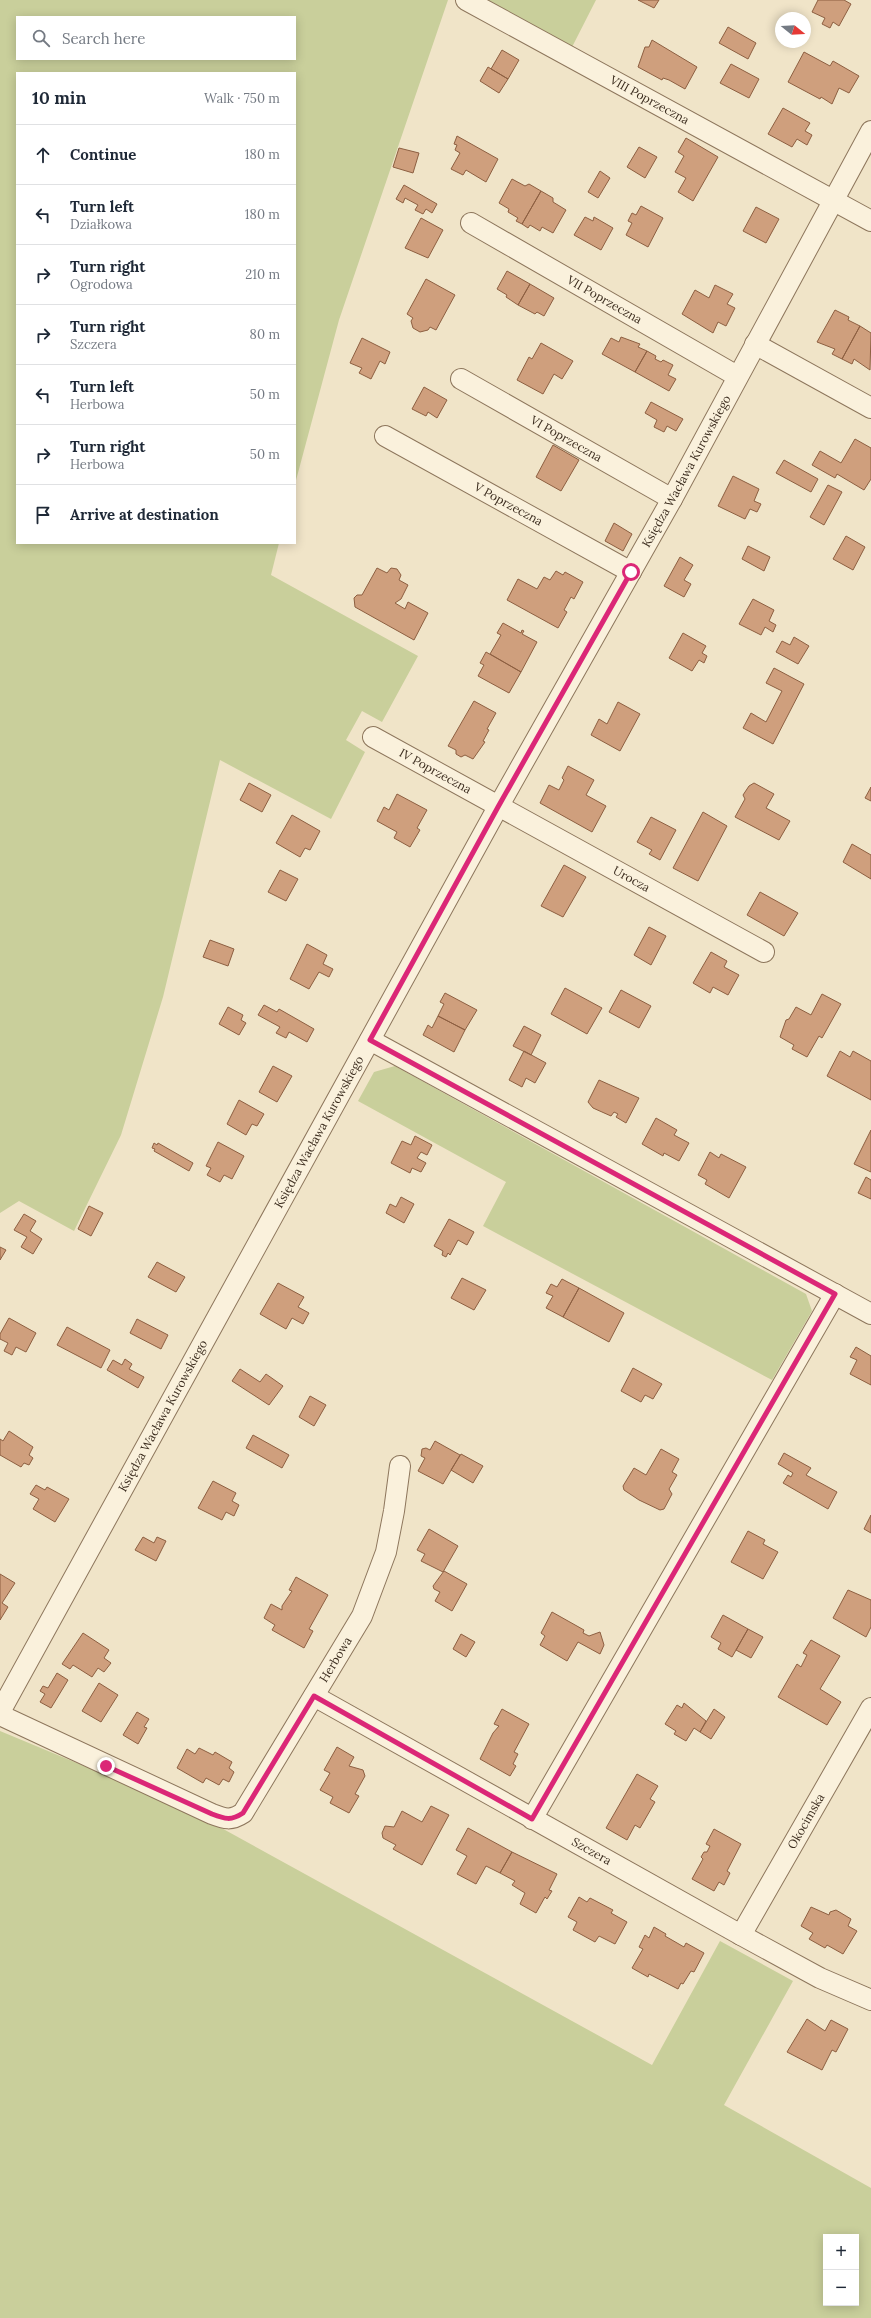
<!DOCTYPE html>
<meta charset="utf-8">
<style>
:root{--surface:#fff;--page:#f6f6f7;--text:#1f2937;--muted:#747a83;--line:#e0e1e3}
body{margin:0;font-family:Lora,serif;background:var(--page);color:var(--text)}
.controls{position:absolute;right:12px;bottom:12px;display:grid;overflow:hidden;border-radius:0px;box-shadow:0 2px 10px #0003}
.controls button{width:36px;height:36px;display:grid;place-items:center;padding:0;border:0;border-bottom:1px solid var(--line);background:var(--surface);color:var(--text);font:20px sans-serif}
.compass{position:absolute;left:775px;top:12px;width:36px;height:36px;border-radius:50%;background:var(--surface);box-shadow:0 2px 10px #0003;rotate:108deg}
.stop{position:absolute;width:12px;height:12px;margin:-9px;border:3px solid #db2777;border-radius:50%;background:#fff}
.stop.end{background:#db2777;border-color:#fff;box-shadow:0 1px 4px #0008}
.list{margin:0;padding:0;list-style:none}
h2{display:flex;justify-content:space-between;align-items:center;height:52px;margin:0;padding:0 16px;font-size:17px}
h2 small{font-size:13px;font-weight:400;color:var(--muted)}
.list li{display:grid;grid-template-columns:26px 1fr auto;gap:12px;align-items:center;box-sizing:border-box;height:60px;padding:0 16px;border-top:1px solid var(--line)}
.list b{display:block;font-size:15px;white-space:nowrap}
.list p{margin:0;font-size:13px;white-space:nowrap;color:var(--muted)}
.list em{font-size:13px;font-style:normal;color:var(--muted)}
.icon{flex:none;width:22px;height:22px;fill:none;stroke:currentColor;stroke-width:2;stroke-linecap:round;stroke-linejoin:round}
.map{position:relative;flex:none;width:871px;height:2318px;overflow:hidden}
.search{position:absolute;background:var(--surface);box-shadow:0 2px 10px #0003;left:16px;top:16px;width:280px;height:44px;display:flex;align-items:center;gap:10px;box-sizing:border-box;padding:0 14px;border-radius:0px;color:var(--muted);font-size:15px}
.panel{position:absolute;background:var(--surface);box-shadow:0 2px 10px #0003;left:16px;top:72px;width:280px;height:472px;border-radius:0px}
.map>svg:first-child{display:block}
.green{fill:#c9cf9b;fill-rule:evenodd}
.building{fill:#cf9f7d;stroke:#8d5f41}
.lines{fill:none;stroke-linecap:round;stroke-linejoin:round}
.minor-casing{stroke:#8d765c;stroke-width:22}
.minor{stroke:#faf1dc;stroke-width:20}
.route{stroke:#db2777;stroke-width:5}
.labels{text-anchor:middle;stroke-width:4;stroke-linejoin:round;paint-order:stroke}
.street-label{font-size:12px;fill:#3d2e20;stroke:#f7eed8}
</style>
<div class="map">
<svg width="871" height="2318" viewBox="0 0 871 2318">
<rect width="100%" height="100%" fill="#f0e4c8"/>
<path class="green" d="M0 0H448L339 320 295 484V73H17V543H279L271 575 418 656 382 722 362 711 346 740 365 752 331 819 220 760 163 997 121 1135 74 1231 19 1201 0 1213ZM17 17H295V59H17Z
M479 0H596L570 51Z
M395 1066 806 1294 812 1311 772 1380 483 1226 506 1182 358 1101 374 1072Z
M0 1731 185 1808 652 2065 720 1941 793 1981 724 2105 871 2188V2318H0ZM826 2237H856V2303H826Z"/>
<path class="building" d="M638 0H659L654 8Z
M818 0H844L851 4 839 26 833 22 830 28 822 24 825 18 812 12Z
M728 27 756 43 748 59 719 43Z
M652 40 697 67 685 89 669 80 663 78 662 80 638 67 645 47H649Z
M502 50 519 60 508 79 491 69Z
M804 52 830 66 833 61 859 76 849 93 839 88 832 104 821 97 820 99 788 82Z
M731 64 759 79 749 98 720 83Z
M488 67 508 79 499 93 480 81Z
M783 108 810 123 805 131 812 135 807 145 797 139 792 147 768 134Z
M457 136 498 159 486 182 466 170 463 175 451 169 460 153 455 150 457 145 454 144Z
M686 138 718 157 693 201 678 192 686 178 675 172 684 156 678 152Z
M639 147 657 157 645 178 627 167Z
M399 148 419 153 413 173 393 167Z
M600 171 610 178 598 198 588 192Z
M512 179 525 186 529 184 541 191 522 224 516 221 518 218 508 212 509 209 499 203Z
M404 185 437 204 432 213 426 209 423 214 415 210 418 205 405 198 403 203 396 199Z
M541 191 553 198V202L566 210 553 233 542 227 540 231 530 225 528 228 522 224Z
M641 206 663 218 648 247 626 235 632 223 628 221 632 213 636 215Z
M756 207 779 219 766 243 743 231Z
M585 217 593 221 594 217 613 228 601 250 574 235Z
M421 218 443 230 428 258 405 248Z
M507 271 530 284 518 305 506 297 507 295 497 289Z
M426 279 455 295 436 330 430 327 428 330 420 332 413 328 411 321 413 318 407 314Z
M530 284 554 298 544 316 537 312 535 314 518 305Z
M715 285 733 294 727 304 735 308 726 326 718 322 713 333 682 314 695 290 709 298Z
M835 310 849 317 848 320 860 326 842 359 832 354 835 349 817 342Z
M860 326 871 333 870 370 854 359 852 364 842 359Z
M621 337 640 344 638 347 647 351 635 372 602 354 611 338 619 342Z
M362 338 390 352 385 364 380 361 371 379 359 373 362 368 350 363Z
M541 343 573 361 562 379 554 374 543 394 517 380 529 357 532 359Z
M647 351 656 356 655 359 661 362 663 360 673 365 668 375 676 379 669 391 635 372Z
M424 387 447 400 437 418 428 412 426 416 412 409Z
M651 402 683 419 676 431 667 426 664 432 654 427 657 420 645 413Z
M855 439 871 448V479L864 490 837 474 835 478 812 465 820 451 841 463Z
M553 445 579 460 561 491 536 477Z
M784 460 818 479 811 492 776 473Z
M733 476 759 489 754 501 761 504 757 512 750 509 745 519 718 506Z
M828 485 842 492 824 525 810 517Z
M614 523 632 534 623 551 605 541Z
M846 536 865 547 853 570 833 559Z
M748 546 770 557 764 571 742 559Z
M680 557 693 565 684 580 691 584 684 597 664 586Z
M377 568 387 573 391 568 397 569 401 575 399 580 408 585 401 599 395 603 405 609 408 602 428 613 414 640 355 607 354 598 357 595H362Z
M556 571 563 575 565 572 583 582 574 599 571 597 564 610 567 612 558 628 507 600 518 579 537 589 544 577 550 580Z
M753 599 774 610 769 621 776 625 773 632 765 627 761 635 739 624Z
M503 623 521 633 522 630 524 631 522 634 537 642 521 672 490 654 501 635 497 633Z
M683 633 706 646 702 653 707 656 704 663 699 660 692 671 669 658Z
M794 637 809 646 798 664 776 652 782 641 790 645Z
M486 652 521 672 509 693 478 676 484 665 480 663Z
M774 668 804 684 773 744 743 728 751 713 766 722 782 691 766 683Z
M474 701 496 713 487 729 489 730 483 741 485 742 473 759 465 755 461 757 456 754V750L448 746Z
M618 702 640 714 620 751 591 735 599 719 607 724Z
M568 766 594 780 586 795 606 806 592 832 540 803 549 785 559 790 564 780 562 778Z
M249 783 271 795 262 812 240 800Z
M754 783 774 794 766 808 790 821 779 840 735 817 745 799 743 795 749 786Z
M871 787V801L865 798Z
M397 794 427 810 417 828 420 830 410 847 394 838 397 832 377 821 384 807 389 810Z
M703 812 727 826 698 881 673 868Z
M292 815 320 831 310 850 305 848 300 857 276 843Z
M651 817 676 830 660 860 649 854 652 850 637 842Z
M852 844 871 855V879L843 862Z
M564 865 586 877 563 917 541 906Z
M280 870 298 879 286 901 268 892Z
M760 892 798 913 784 936 747 915Z
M649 927 666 936 651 965 634 955Z
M210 940 234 949 228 966 203 957Z
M307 944 327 955 323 964 333 969 329 977 319 972 309 989 290 979Z
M711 952 727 961 724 967 739 975 728 995 713 987 710 993 693 983Z
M565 988 602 1008 587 1034 551 1014Z
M621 990 651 1006 639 1028 609 1012Z
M445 993 477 1010 465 1030 438 1016 444 1004 440 1002Z
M822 994 841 1004 822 1038 819 1036 807 1057 792 1049 794 1045 780 1037 786 1020 789 1019 796 1007 811 1015Z
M264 1005 277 1012 279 1009 314 1029 307 1042 289 1032 286 1038 276 1033 280 1027 258 1015Z
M228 1007 243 1015 241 1020 246 1023 239 1035 219 1024Z
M438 1016 465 1030 454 1052 423 1035 428 1025 432 1028Z
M524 1026 541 1035 531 1055 513 1046Z
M524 1051 546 1063 535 1083 526 1078 522 1087 509 1080Z
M840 1051 850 1057 853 1051 871 1061V1100L827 1076Z
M273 1066 292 1076 277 1102 259 1092Z
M599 1080 639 1098 626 1123 616 1117 618 1114 614 1112 611 1116 593 1108 588 1102Z
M239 1100 264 1114 257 1126 252 1124 246 1135 227 1124Z
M656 1118 677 1130 674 1135 689 1143 679 1161 664 1153 663 1156 642 1144Z
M871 1130V1172L854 1164Z
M415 1136 432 1145 427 1155 421 1152 417 1158 426 1163 421 1172 412 1168 410 1173 391 1163 402 1141 411 1145Z
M218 1142 244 1156 232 1179 224 1175 220 1182 207 1175 211 1168 206 1166Z
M154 1143 157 1145 158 1143 193 1163 189 1171 154 1151 155 1149 152 1148Z
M710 1152 719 1158 721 1154 746 1167 729 1198 705 1184 707 1180 698 1175Z
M866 1177 871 1180V1199L858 1193Z
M401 1197 414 1204 404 1223 386 1213 390 1204 396 1207Z
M89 1206 103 1213 91 1236 78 1229Z
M24 1214 36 1221 30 1231 42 1239 33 1254 21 1247 27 1237 14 1230Z
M449 1219 474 1232 467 1245 458 1240 450 1255 448 1253 446 1257 442 1255 443 1251 434 1246Z
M0 1247 6 1250 0 1260Z
M157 1262 185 1277 176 1292 148 1277Z
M462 1278 486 1290 474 1310 451 1298Z
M562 1279 579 1288 563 1317 546 1308 553 1296 546 1293 551 1284 557 1287Z
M278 1283 304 1297 298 1307 309 1313 303 1324 292 1318 286 1329 260 1314Z
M579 1288 624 1313 609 1342 563 1317Z
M9 1318 36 1333 26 1352 16 1347 12 1355 4 1351 8 1343 0 1339V1334Z
M137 1319 168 1335 161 1349 130 1333Z
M67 1327 110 1350 101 1368 57 1345Z
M856 1347 871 1356V1385L850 1374 857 1360 850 1357Z
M125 1359 132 1364 129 1369 144 1377 138 1388 107 1370 113 1360 122 1365Z
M633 1368 662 1384 653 1399 645 1395 641 1402 621 1391Z
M240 1369 260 1382 266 1374 283 1386 269 1405 232 1381Z
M310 1396 326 1405 314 1426 299 1417Z
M9 1431 33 1447 29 1455 33 1458 29 1465 24 1463 21 1467 0 1455V1439L3 1441Z
M253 1435 289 1455 282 1468 246 1448Z
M435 1441 460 1455 443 1484 418 1471 425 1458 421 1456 422 1449 426 1448 430 1450Z
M661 1449 679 1459 672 1472 677 1475 669 1489 672 1494 664 1509 660 1510 639 1500 624 1490 623 1486 634 1468 646 1475Z
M784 1453 811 1468 806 1475 837 1492 828 1509 783 1483 788 1475 791 1477 793 1473 778 1464Z
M461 1454 483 1466 473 1483 451 1470Z
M213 1481 236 1493 232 1501 239 1505 234 1516 226 1512 222 1520 198 1508Z
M36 1485 45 1490 47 1487 69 1499 55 1522 33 1509 39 1499 30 1494Z
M871 1515V1533L864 1529Z
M429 1529 458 1546 443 1572 421 1561 425 1554 417 1550Z
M748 1531 765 1540 763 1544 778 1552 763 1579 731 1562Z
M143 1537 154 1543 157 1537 166 1541 156 1561 135 1550Z
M444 1571 467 1584 452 1611 435 1601 440 1592 434 1589 433 1586Z
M0 1574 15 1583 2 1603 8 1607 0 1620Z
M296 1577 328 1595 309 1629 313 1631 304 1648 272 1630 275 1625 264 1618 271 1604 282 1610V1606L292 1591 289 1590Z
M848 1590 871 1600V1627L866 1637 833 1618Z
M552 1612 584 1630 583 1633 589 1636 600 1632 604 1645 600 1654 578 1642 567 1661 540 1645 545 1636 541 1633Z
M723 1615 748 1629 732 1657 718 1649 721 1643 711 1637Z
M748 1629 763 1637 751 1658 736 1650Z
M83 1633 109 1650 104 1658 111 1663 104 1672 98 1668 92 1677 73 1665 70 1669 62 1664Z
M461 1634 475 1642 466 1657 453 1649Z
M811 1640 840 1656 820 1689 841 1702 827 1725 778 1697 797 1664 801 1667 807 1655 803 1653Z
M57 1673 68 1680 51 1708 40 1702 45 1694 40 1691 43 1686 48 1688Z
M99 1683 118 1695 101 1722 82 1711Z
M684 1703 706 1721 700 1732 694 1728 686 1741 674 1734 676 1731 665 1724 677 1705 682 1708Z
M502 1709 529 1724 514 1752 518 1754 513 1764 516 1766 510 1776 480 1759 493 1733 499 1726 494 1724Z
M714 1709 725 1717 711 1739 700 1732Z
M137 1712 149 1719 144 1727 147 1728 138 1744 123 1735Z
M337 1747 354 1757 349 1766 363 1770 365 1776 355 1794 359 1796 349 1813 330 1803 333 1797 320 1790 330 1773 324 1770Z
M199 1748 213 1755 215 1752 232 1762 229 1768 234 1772 229 1782 223 1779 219 1785 206 1778 203 1783 177 1768 187 1749 195 1754Z
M637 1774 658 1786 650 1799 655 1802 640 1828 635 1825 627 1840 606 1828Z
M431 1806 449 1815 422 1865 393 1849 396 1845 383 1838 382 1833 385 1826 394 1827 402 1811 422 1822Z
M468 1828 512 1852 500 1873 486 1866 476 1884 457 1874 467 1856 456 1850Z
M714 1829 741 1844 727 1871 730 1873 724 1885 719 1882 714 1891 692 1879 703 1859 701 1857 704 1852H707L710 1846 706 1844Z
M512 1852 557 1874 549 1890 552 1891 547 1899 545 1897 536 1913 520 1904 525 1893 512 1885 515 1881 500 1873Z
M579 1897 587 1902 590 1898 613 1910 611 1913 627 1922 615 1944 599 1936 595 1942 573 1930 577 1922 568 1917Z
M811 1907 829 1915 830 1912 836 1910 851 1919 848 1926 857 1931 843 1954 827 1945 825 1948 809 1939 813 1933 801 1926Z
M654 1927 666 1934 665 1936 684 1947 686 1943 704 1953 694 1972 691 1971 683 1984 681 1983 678 1989 649 1974 648 1977 632 1968 643 1949 639 1947 645 1935 649 1938Z
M807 2019 825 2031 831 2020 848 2029 836 2052 832 2050 822 2070 787 2052Z"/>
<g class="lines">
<defs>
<g id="minor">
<path id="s1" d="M466 0 871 221"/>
<path id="s2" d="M471 223 737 376"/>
<path d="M755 344 871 408"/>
<path id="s3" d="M461 379 672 499"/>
<path id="s4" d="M385 436 631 572"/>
<path id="s5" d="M373 737 764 952"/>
<path d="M370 1040 871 1314"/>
<path id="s6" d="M314 1696 741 1935 820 1978 871 2000"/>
<path id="s7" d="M0 1712 498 807 672 499 871 131"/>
<path id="s8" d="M0 1715 212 1814C225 1819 231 1821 243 1813L362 1616 386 1552 394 1511 400 1466"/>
<path d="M532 1819 835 1294"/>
<path id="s9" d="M741 1935 871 1708"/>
</g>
</defs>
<use href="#minor" class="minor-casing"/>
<use href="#minor" class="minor"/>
</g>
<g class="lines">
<path class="route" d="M106 1766 212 1814C225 1819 231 1821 243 1813L314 1696 532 1819 835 1294 370 1040 498 807 631 572"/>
</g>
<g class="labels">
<g class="street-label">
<text dy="4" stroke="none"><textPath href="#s1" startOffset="209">VIII Poprzeczna</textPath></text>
<text dy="4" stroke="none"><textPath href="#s2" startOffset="154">VII Poprzeczna</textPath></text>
<text dy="4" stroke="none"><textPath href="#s3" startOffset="121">VI Poprzeczna</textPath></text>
<text dy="4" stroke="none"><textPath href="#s7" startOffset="1418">Księdza Wacława Kurowskiego</textPath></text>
<text dy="4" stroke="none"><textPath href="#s4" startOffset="141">V Poprzeczna</textPath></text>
<text dy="4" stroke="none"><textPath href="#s5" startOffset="71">IV Poprzeczna</textPath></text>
<text dy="4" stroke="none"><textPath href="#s5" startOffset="295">Urocza</textPath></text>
<text dy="4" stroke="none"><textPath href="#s7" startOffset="662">Księdza Wacława Kurowskiego</textPath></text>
<text dy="4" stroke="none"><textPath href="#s7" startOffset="338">Księdza Wacława Kurowskiego</textPath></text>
<text dy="4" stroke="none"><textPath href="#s8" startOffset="446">Herbowa</textPath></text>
<text dy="4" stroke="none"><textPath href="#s9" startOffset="131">Okocimska</textPath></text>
<text dy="4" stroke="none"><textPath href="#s6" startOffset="318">Szczera</textPath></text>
</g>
</g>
</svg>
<div class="controls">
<button>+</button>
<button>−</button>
</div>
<svg class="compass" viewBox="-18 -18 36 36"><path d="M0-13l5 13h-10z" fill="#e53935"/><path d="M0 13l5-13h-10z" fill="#747a83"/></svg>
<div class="stop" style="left:631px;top:572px"></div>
<div class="stop end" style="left:106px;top:1766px"></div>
<div class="search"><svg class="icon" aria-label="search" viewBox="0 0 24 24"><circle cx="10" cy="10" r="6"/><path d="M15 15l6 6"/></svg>Search here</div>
<section class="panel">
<h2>10 min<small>Walk · 750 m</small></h2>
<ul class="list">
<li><svg class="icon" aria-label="ahead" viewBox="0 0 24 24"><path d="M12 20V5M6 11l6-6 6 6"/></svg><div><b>Continue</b></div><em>180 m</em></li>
<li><svg class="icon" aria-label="left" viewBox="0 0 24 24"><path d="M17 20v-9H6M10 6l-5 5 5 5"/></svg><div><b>Turn left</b><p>Działkowa</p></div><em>180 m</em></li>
<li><svg class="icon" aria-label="right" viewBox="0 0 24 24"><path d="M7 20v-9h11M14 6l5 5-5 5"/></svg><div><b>Turn right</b><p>Ogrodowa</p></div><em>210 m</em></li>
<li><svg class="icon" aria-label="right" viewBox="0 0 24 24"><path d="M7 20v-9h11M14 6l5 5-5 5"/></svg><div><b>Turn right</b><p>Szczera</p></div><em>80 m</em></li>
<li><svg class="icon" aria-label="left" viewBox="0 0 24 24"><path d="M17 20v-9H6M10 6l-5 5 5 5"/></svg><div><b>Turn left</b><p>Herbowa</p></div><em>50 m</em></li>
<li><svg class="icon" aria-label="right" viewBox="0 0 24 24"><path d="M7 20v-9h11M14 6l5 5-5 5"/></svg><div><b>Turn right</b><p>Herbowa</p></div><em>50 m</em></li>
<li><svg class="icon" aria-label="arrive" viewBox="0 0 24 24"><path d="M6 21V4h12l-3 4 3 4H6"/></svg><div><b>Arrive at destination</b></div></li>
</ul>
</section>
</div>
